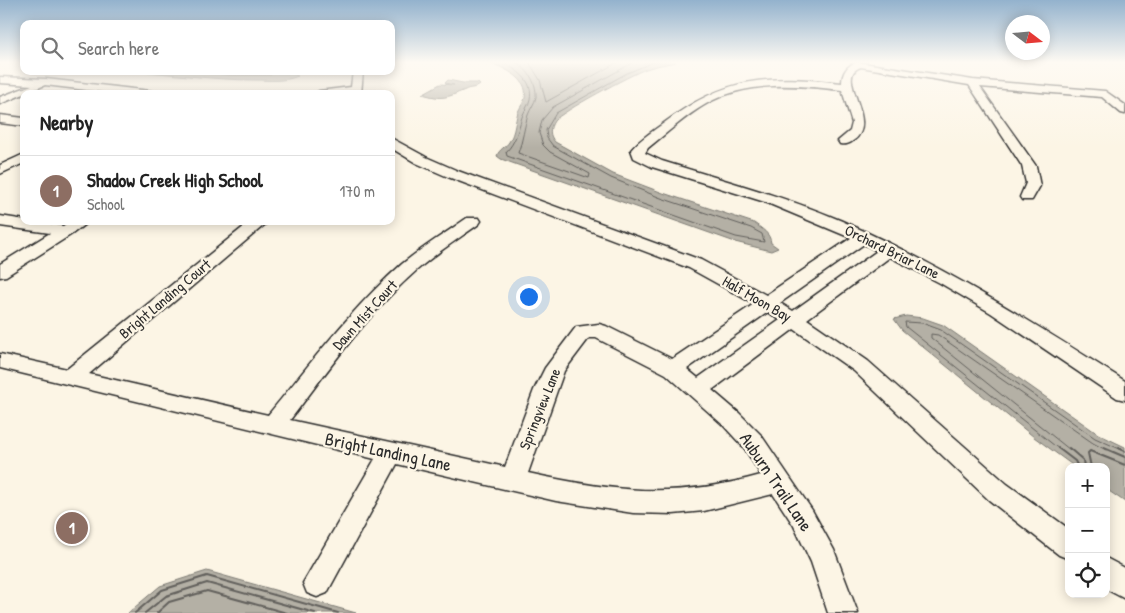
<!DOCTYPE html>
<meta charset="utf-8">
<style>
:root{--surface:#fff;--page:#f6f6f6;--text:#222;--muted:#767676;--line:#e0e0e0;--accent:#1a73e8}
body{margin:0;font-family:"Patrick Hand",sans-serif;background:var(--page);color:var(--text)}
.controls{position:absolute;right:15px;bottom:15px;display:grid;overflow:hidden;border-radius:10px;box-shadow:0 2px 12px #0003}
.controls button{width:45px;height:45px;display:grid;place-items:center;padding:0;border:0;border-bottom:1px solid var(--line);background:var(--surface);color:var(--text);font:25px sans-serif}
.compass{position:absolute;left:1005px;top:15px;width:45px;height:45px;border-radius:50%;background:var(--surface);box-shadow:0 2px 12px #0003;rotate:106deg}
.you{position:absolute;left:528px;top:296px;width:18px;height:18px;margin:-12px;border:4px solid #fff;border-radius:50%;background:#1a73e8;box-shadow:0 0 0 8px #1a73e833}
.badge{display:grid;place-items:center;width:32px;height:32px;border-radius:50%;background:var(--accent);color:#fff;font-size:16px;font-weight:700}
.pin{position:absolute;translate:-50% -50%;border:2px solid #fff;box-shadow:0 1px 5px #0006}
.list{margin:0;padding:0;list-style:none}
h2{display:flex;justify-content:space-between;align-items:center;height:65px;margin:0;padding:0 20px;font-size:21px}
h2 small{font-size:16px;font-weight:400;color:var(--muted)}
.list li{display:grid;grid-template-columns:32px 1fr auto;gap:15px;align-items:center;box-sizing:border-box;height:70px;padding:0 20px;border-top:1px solid var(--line)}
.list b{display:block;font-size:19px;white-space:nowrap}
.list p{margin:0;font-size:16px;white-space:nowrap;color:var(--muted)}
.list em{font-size:16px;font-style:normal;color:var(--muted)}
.icon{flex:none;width:28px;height:28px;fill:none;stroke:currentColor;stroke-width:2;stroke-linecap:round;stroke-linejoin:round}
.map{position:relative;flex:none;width:1125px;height:613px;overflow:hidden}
.search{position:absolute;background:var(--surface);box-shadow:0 2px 12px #0003;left:20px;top:20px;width:375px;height:55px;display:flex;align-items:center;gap:12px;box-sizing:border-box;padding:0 18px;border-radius:10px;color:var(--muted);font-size:19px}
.panel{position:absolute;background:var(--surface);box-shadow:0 2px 12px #0003;left:20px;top:90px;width:375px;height:135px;border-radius:10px}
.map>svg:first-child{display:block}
.water{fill:#b4b0a5;stroke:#7d7b74}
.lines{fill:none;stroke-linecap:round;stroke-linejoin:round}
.shore-far1{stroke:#62605c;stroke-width:1}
.shore{stroke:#62605c;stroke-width:2}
.minor-casing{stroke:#2b2b2b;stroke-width:3}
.minor{fill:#fcf5e5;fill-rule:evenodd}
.labels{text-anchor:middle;stroke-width:4.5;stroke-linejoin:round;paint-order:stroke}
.street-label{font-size:15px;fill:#2b2b2b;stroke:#fcf5e5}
.near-street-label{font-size:18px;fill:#2b2b2b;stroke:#fcf5e5}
</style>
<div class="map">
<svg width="1125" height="613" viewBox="0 0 1125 613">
<rect width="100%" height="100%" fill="#fcf5e5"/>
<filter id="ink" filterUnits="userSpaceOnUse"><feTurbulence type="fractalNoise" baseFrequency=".02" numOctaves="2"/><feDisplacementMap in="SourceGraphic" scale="10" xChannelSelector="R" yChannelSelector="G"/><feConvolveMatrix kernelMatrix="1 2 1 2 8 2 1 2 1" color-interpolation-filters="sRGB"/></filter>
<g filter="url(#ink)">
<path class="water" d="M489 62H676C666 64 655 66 646 69 632 74 561 112 554 121 549 129 549 135 555 142L613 174 663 193 754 223C762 229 770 233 771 243L778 248 771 251 735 242 501 159 497 156C499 149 506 147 509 142 515 133 515 121 518 112 520 107 524 102 525 98 529 77 504 69 489 62Z
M135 71H231L293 74 298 76C284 82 270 80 255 80 215 80 175 74 135 71Z
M448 80 463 83H478L480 85C475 89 470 87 465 90 445 98 444 100 422 94L440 84 454 85 445 83Z
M906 316 923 318 943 325 1098 434 1125 447V502L1106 489V467H1075L1034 437 902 330 894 319Z
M207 571 356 613H128L160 586Z"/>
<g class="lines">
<path class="shore-far1" d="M501 62C516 69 534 80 530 99 529 105 524 111 522 117 518 130 516 142 506 152L507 156 736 237 764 242 762 234 751 228 661 198 611 178 553 146 547 138 546 130 556 113 627 73 654 62
M515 62C527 68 537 82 536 97 535 103 530 109 528 115 524 127 523 140 518 153L589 178 590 174 550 152 543 145 539 133 542 120 553 107 634 62
M529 62 540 80 546 102 618 62
M194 71 229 75H271L273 71
M1060 450 906 327 905 322 922 323 941 330 1095 438 1122 450
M1070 450 931 338V334L938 335 1093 443 1106 450"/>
<path class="shore" d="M1058 448 1075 461 1078 467
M1069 448 1083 460 1084 467
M1104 448 1125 457
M1119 448 1125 451
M1091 467 1088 453 1090 451 1125 465
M135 613 162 590 207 576 338 613
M145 613 166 596 207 583 315 613
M157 613 169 602 207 591 287 613"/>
<defs>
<path id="minor" d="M857 62 973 80 1105 91 1125 105V114L1121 113 1102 97 980 87 1036 166 1040 186 1032 200H1022L1020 197 1026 183 1022 166 969 85 861 67C833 75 880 121 854 140 849 144 846 145 840 144L838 141 850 131 852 123 842 90C797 85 747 80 706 104 685 116 667 133 648 148L645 153 662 161C722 180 784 196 842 221 943 266 1032 322 1125 381V400L1117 398 991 313 940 283 890 257 807 319 868 361 1007 484 1069 529V559L1059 555 989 500 854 371 794 329 712 390 739 413 761 435 812 510 834 550 858 613H828L811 562 794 526 773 494 704 511 673 514 633 513 556 501 397 464 327 593 317 597 307 593 303 583 375 459 0 368V354L67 369 251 221H269L89 374 268 415C311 363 352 308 402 264 423 247 446 233 467 218H479L481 221 479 224C458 239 436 253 417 270 368 313 329 369 290 420L505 467 534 390 545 368 576 327 599 324 606 326 672 359 754 304 689 268 448 177 416 163 391 148V138L426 157 458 171 701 260 766 295 851 238 765 202 652 167 634 158 631 150C640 139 653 131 664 123 726 76 766 75 842 83 842 73 847 65 857 62ZM864 244 877 251 793 311 780 303ZM768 312 780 320 698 378 687 369ZM589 338H596L666 374 723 425 745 449 761 475C675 499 614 492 528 473L564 371Z
M353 71H363L361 94H314L319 91 351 87Z
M0 77 46 79 151 91 156 94H120L45 85 0 104V97L32 85 0 83Z
M0 115 24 118V126L0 123Z
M24 154V163L0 174V165Z
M0 216 63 226 70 221H89L72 234 6 276 0 277V264L50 233 0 226Z
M1106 558 1125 568V599L1106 589Z"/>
</defs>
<use href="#minor" class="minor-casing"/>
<use href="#minor" class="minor"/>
</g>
</g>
<linearGradient id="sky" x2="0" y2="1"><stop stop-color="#93b2cd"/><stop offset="0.42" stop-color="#fefaf3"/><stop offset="1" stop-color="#fefaf3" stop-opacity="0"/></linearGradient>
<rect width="1125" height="148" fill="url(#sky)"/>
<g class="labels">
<g class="street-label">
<text transform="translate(892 252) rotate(26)" y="5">Orchard Briar Lane</text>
<text transform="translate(165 299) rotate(-40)" y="5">Bright Landing Court</text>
<text transform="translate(757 299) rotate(30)" y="5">Half Moon Bay</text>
<text transform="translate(365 315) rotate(-48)" y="5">Dawn Mist Court</text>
<text transform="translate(540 409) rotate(-68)" y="5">Springview Lane</text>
</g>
<g class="near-street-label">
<text transform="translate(388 452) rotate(12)" y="6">Bright Landing Lane</text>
<text transform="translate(776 482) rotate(56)" y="6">Auburn Trail Lane</text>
</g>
</g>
</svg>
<div class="controls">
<button>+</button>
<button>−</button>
<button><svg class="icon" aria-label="locate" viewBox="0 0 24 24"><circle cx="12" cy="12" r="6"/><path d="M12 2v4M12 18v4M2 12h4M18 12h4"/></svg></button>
</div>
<svg class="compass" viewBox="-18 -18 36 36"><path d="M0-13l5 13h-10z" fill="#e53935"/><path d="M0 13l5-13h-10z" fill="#767676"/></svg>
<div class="you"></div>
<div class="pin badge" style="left:72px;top:528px;background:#8d6e63">1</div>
<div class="search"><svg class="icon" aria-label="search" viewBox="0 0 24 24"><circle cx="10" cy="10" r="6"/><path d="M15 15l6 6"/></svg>Search here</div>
<section class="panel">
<h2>Nearby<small></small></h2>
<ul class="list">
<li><span class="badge" style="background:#8d6e63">1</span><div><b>Shadow Creek High School</b><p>School</p></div><em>170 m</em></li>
</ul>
</section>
</div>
